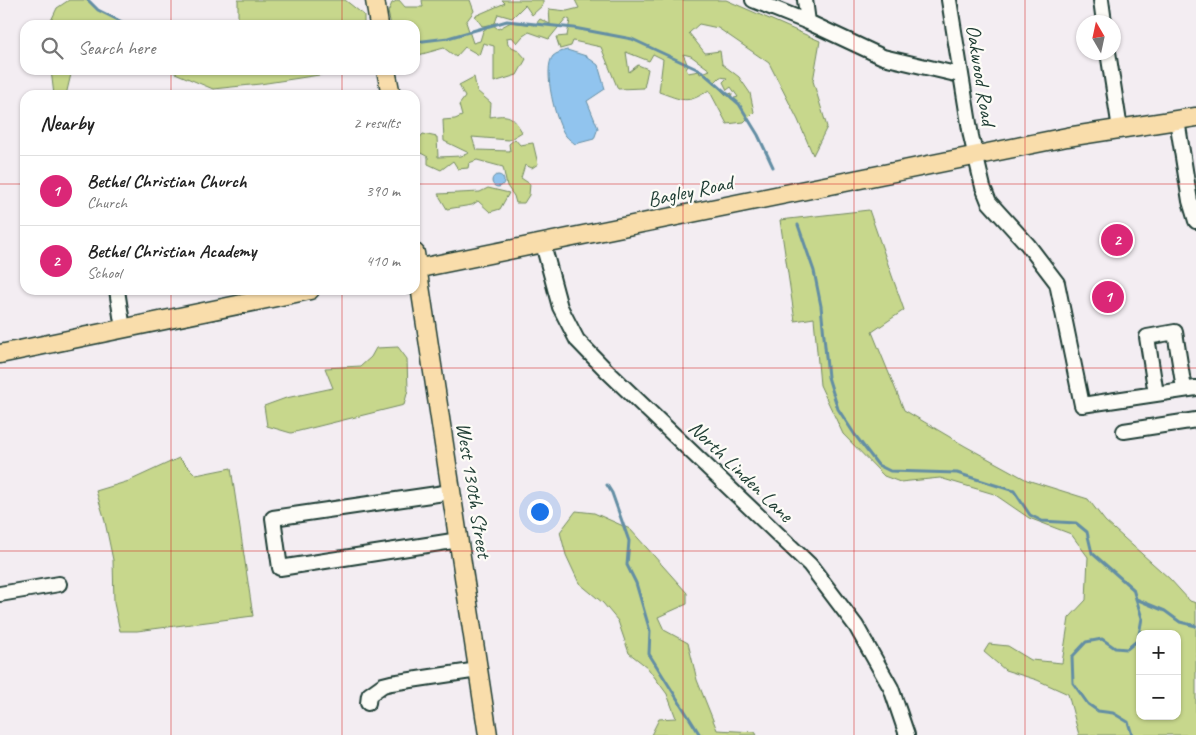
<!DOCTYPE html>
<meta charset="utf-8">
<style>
:root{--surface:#fff;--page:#f2f2f2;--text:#222;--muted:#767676;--line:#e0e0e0;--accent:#db2777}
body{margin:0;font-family:Caveat,sans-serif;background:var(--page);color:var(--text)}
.controls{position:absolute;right:15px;bottom:15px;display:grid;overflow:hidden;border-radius:10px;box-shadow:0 1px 4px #0004}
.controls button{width:45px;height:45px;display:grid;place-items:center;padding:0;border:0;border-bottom:1px solid var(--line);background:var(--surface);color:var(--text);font:25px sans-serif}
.compass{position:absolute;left:1076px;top:15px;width:45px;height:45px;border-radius:50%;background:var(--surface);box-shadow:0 1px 4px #0004;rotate:351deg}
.you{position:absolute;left:539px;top:511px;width:18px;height:18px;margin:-12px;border:4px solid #fff;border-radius:50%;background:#1a73e8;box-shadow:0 0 0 8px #1a73e833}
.badge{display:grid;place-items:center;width:32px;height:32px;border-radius:50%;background:var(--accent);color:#fff;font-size:16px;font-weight:700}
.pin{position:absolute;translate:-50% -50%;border:2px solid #fff;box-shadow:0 1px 5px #0006}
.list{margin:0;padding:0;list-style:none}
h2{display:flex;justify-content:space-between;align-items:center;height:65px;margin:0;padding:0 20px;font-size:21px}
h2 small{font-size:16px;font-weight:400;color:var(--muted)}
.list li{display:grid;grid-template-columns:32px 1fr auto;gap:15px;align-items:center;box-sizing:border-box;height:70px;padding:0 20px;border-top:1px solid var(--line)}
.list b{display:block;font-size:19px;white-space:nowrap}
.list p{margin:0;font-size:16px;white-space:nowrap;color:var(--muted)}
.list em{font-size:16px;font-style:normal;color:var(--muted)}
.icon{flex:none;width:28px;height:28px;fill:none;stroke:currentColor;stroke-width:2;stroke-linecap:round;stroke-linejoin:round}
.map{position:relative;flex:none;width:1196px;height:735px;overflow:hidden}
.search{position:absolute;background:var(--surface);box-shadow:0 1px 4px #0004;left:20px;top:20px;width:400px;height:55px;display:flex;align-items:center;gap:12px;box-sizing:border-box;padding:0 18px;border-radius:15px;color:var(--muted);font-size:19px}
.panel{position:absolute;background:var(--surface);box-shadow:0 1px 4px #0004;left:20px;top:90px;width:400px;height:205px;border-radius:15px}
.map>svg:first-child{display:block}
.green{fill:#c7d78c;stroke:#738a60;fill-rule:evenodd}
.water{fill:#91c4ee;stroke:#638ea4}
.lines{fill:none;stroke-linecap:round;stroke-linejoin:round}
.stream{stroke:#638ea4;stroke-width:3}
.minor-casing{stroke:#1f3d34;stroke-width:18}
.major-casing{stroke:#1f3d34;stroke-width:21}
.minor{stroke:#fdfcf7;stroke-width:14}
.major{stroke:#f9ddab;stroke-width:18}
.grid{fill:none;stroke:#d62828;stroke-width:1;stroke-opacity:0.55}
.labels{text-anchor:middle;stroke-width:4.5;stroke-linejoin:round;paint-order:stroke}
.street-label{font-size:21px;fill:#1f3d34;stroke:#fdfcf7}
</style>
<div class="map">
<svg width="1196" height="735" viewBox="0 0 1196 735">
<rect width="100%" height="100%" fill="#f3edf2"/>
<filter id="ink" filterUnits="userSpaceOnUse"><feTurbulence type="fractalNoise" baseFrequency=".02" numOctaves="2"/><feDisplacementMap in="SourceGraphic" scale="10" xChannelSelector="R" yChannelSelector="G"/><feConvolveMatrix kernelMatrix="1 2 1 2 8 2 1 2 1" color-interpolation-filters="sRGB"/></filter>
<g filter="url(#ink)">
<path class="green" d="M69 0H88L98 10 128 25H49L57 8Z
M238 0H345L364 15V25H238Z
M399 0 405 7H423L422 0H470L474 11 466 22 473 43 480 41 483 31 490 25 482 26 475 16 505 3 502 0H543V5L532 15 525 5 512 18 498 14 495 23 492 24 498 29 511 22 535 25 540 19 550 24 549 9 567 11 579 8 575 0H726L820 41 813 81 827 127 813 155 798 120 769 63 718 28 699 24 689 33 705 53 720 51 722 64 739 77 750 93 754 112 744 122 727 124 709 90C687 105 682 100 659 92L663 59 653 54 649 61 626 52 629 72 638 65 648 69 644 88 618 89 601 47 573 41 571 46 560 49 556 37 567 36 570 20 566 18 549 39 529 32 523 36 517 43 512 37 507 38 508 45 518 50 526 59 517 75 494 82V46L483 43 479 55 465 47 456 57 444 48 415 56V46L419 45 415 37V25H391L388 12 392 3ZM683 54 691 56 710 70 700 74 699 71 688 73 686 69 688 66ZM720 77 727 78 723 82 727 90 731 87 738 97 731 99 732 93 726 95 714 83Z
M51 70H72L66 95H54Z
M168 70H352L260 84 213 89Z
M474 77 477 91 491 103 490 117C509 114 512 115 522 132L509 140 472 137 476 150 510 151 509 144 515 139 520 145 533 143 538 164 532 168 525 165 521 178 530 184 529 195 524 203H516L514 196 507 186 503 167 477 160 469 163 468 168 458 169 453 161 441 170 428 164V157L419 152 417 141 423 134 437 137 438 157 461 156 469 153 444 141 443 120 455 119 462 116 459 105 465 97 459 85Z
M488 188 509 193 500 209 490 212 478 201 472 205 447 209 438 194 480 192Z
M869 210 904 310 872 332 904 410 965 446 1027 480 1088 499 1105 521 1170 579 1190 601 1196 603V735H1079L1068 694 1037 680 1005 670 984 652 989 644 1008 646 1031 660 1062 663 1069 618 1086 600 1088 557 1071 534 1029 518 994 494 940 478 900 482 884 476 843 434 820 385 814 318 795 321 780 220ZM1140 634H1177V716H1140Z
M398 347 407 359 408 390 404 405 291 433 267 426 264 406 286 398 333 388 325 368 361 366 371 357 376 348Z
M179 458 196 475 231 468 253 616 137 631H120L114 603 113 560 104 517 96 491 129 481Z
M576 511 594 513 630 529 687 593V604L658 617 664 630 688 643 697 680 717 730 755 732 757 735H651L659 719 676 718 667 694 647 667 629 653 618 621 603 603 579 583 566 555 560 532Z"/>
<path class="water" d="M567 50 586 56 598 65 605 89 587 101 598 128 594 139 575 144C572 141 568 139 566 136 556 125 542 68 553 56 556 53 563 51 567 50Z
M492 181a6 6 0 1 1 12 0a6 6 0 1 1-12 0Z"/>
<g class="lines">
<path class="stream" d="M88 0 98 10 128 25
M415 42 448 38 507 21 574 28 632 39 701 71 739 104 758 135 773 167
M798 225 814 271 821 306 828 377 838 409 855 435 878 465 890 471 957 473 1014 491 1030 515 1042 521 1076 523 1087 532 1092 553 1133 589 1142 618 1138 640 1127 649 1115 648 1102 639 1086 642 1072 657 1073 683 1088 704 1098 711 1113 713 1128 722 1132 735
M607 485 612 493 629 541 627 565 636 583 650 631 649 654 700 735
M1136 599 1165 611 1180 622 1196 626"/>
<defs>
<path id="minor" d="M753 0 808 22 883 57 960 75
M805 0 808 22
M949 0 971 136 983 187 989 202 1028 245 1057 283 1082 405 1196 388
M1101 0 1104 22
M1108 52 1120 129
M1177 120 1190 201 1196 221
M543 244 560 307 577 340 607 371 810 565 856 626 891 688 907 735
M117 290 123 329
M1156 394 1147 337 1175 332 1184 389
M1124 431 1196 420
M451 492 273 518 280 568 459 540
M0 594 59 584
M368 703 369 695 383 685 391 683 478 670"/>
<path id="major" d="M375 0 379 25
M386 70 391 95
M415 253 488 735
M415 269 1067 137 1196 117
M0 354 310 290"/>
</defs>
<use href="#minor" class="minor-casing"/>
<use href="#major" class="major-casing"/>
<use href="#minor" class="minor"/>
<use href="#major" class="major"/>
</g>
</g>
<path class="grid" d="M171 0V25M342 0V25M513 0V735M683 0V735M854 0V735M1025 0V735M171 70V95M342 70V95M0 184H25M415 184H1196M171 290V735M342 290V735M0 368H1196M0 551H1196"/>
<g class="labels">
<g class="street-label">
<text transform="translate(981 75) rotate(81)" y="7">Oakwood Road</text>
<text transform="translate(690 191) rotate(-12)" y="7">Bagley Road</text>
<text transform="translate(741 471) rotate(44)" y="7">North Linden Lane</text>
<text transform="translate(474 490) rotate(81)" y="7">West 130th Street</text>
</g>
</g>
</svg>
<div class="controls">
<button>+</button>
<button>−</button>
</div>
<svg class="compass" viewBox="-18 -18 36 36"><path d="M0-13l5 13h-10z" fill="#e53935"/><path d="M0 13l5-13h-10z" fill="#767676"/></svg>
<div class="you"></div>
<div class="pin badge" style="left:1108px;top:297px">1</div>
<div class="pin badge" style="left:1117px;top:240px">2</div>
<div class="search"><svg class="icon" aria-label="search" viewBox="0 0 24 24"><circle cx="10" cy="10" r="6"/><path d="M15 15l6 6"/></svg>Search here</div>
<section class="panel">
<h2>Nearby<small>2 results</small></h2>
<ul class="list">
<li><span class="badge">1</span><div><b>Bethel Christian Church</b><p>Church</p></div><em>390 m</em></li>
<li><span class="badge">2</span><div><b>Bethel Christian Academy</b><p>School</p></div><em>410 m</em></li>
</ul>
</section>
</div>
